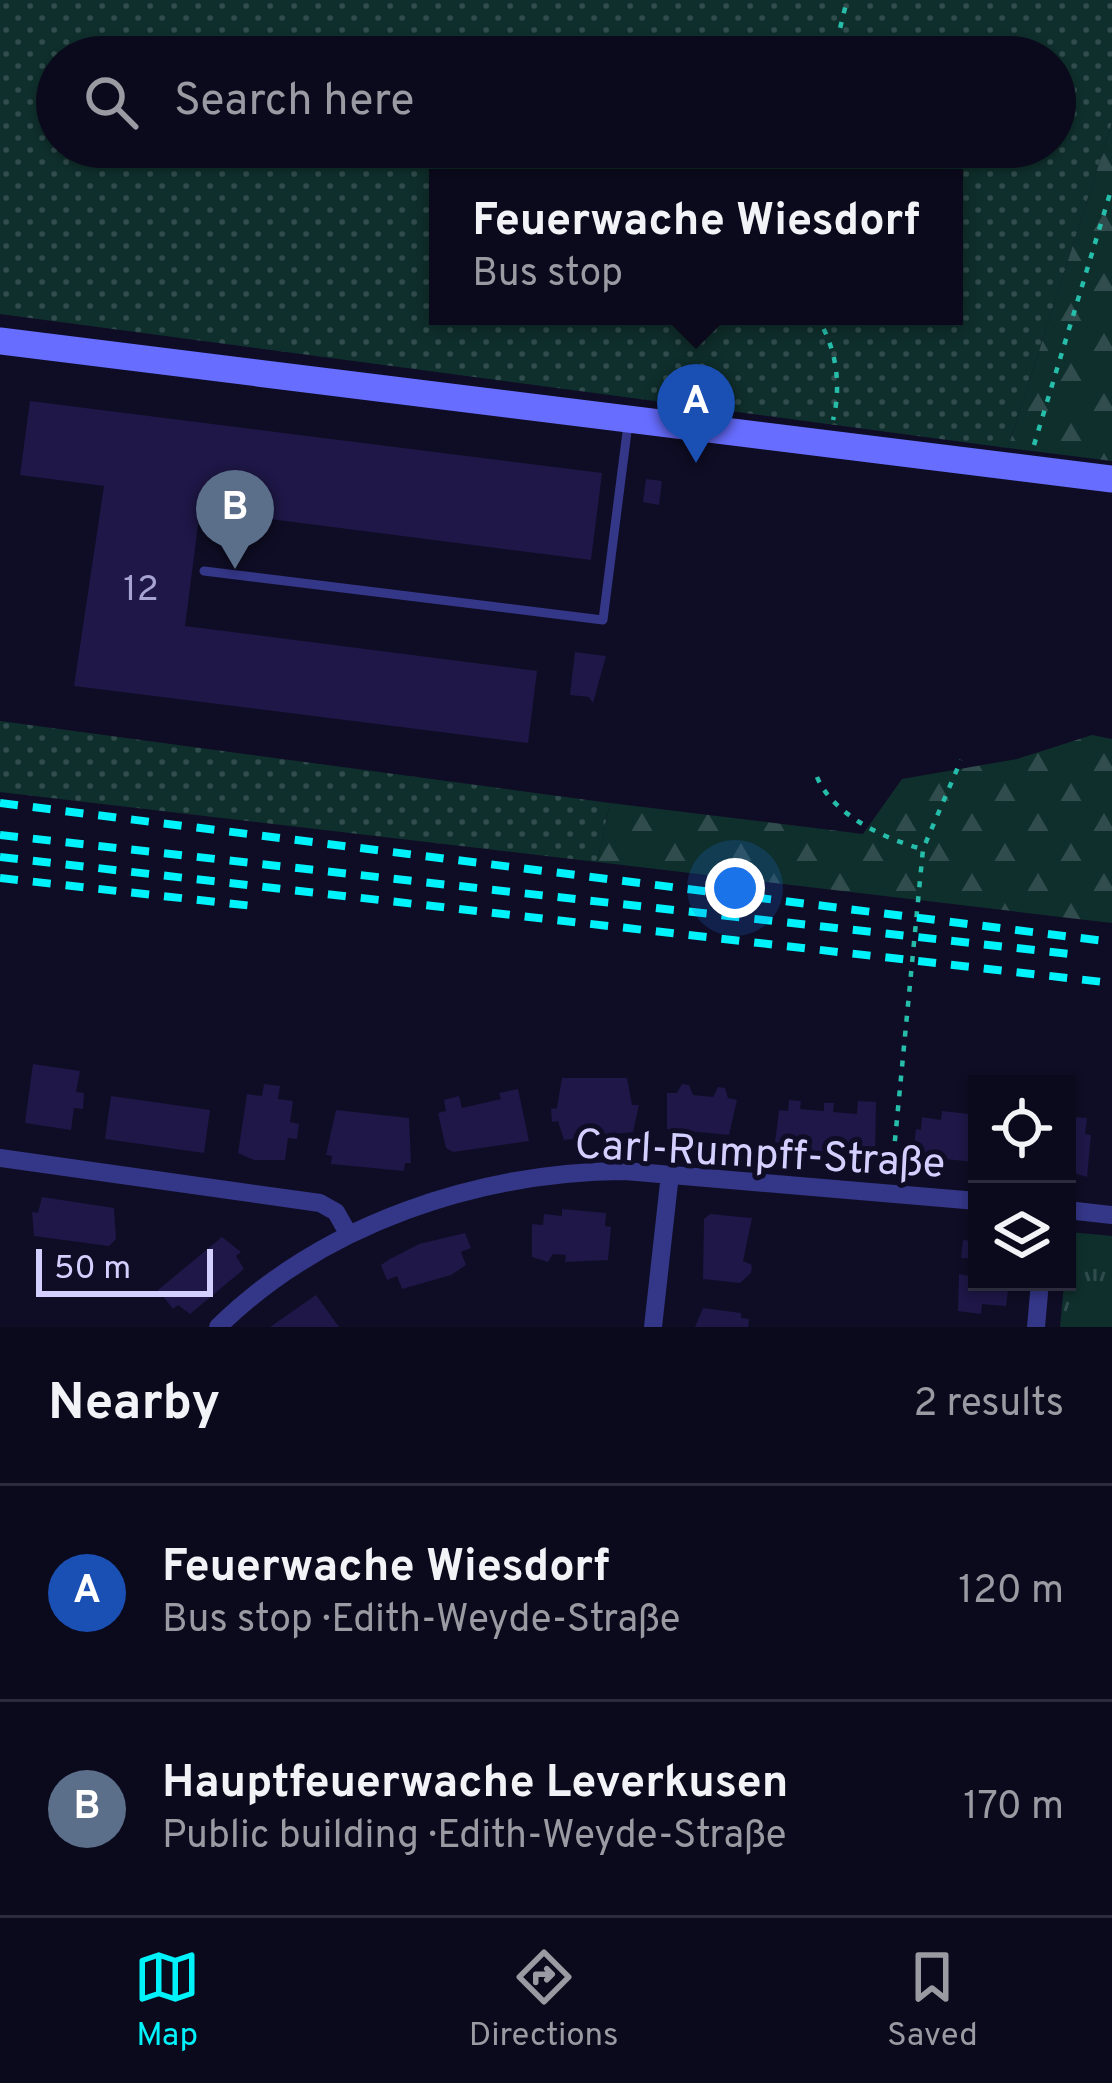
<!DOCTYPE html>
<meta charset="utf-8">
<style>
:root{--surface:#0b0a1c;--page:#191829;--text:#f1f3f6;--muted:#9a9aa3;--line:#2b2b3b;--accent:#00f2fb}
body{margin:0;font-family:Overpass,sans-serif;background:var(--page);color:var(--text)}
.controls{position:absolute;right:36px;bottom:36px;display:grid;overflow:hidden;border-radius:0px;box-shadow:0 3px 9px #0004}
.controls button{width:108px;height:108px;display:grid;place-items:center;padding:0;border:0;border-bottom:3px solid var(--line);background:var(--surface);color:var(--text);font:60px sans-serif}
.scale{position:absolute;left:36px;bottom:30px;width:177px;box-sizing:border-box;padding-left:12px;border:6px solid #d3d0ff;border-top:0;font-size:33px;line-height:42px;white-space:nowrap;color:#d3d0ff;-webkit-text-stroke:9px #0f0d25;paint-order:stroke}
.you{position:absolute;left:735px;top:888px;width:42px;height:42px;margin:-30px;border:9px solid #fff;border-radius:50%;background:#1a73e8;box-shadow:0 0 0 18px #1a73e833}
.badge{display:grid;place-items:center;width:78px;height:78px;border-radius:50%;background:var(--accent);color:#fff;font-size:39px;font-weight:700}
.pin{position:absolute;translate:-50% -99px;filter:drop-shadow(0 3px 6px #0008)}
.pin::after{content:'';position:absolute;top:63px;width:42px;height:36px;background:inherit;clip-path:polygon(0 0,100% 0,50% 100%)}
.popup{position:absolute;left:429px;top:169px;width:534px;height:156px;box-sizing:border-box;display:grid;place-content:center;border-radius:0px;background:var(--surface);filter:drop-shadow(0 3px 9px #0005);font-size:39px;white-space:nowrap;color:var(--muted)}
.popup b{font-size:45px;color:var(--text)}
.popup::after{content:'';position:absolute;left:50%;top:100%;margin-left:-24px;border:24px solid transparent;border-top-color:var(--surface)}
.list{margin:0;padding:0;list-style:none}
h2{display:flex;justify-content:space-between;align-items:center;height:156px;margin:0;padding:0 48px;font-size:51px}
h2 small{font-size:39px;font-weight:400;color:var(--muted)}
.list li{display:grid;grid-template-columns:78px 1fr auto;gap:36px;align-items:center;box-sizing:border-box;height:216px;padding:0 48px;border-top:3px solid var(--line)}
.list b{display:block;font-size:45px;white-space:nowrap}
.list p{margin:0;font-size:39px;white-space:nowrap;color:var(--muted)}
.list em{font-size:39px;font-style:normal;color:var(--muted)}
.icon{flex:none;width:66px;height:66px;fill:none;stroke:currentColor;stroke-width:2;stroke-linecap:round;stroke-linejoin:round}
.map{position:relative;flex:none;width:1112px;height:1327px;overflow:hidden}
.search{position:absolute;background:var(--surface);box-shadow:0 3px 9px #0004;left:36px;right:36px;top:36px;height:132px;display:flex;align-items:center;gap:30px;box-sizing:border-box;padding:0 42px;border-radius:66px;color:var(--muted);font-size:45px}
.sheet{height:588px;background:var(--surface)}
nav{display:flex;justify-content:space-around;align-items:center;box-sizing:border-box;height:168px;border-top:3px solid var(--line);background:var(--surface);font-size:33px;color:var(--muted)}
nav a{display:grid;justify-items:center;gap:6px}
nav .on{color:var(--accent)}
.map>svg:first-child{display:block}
.grass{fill:url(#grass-dots);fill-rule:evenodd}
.forest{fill:url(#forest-firs)}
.park{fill:url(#park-tufts)}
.building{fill:#1e1747}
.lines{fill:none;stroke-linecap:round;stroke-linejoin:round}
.path{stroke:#26bdab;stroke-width:4.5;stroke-dasharray:6 9;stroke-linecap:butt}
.lane{stroke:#343687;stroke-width:9}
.street{stroke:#343687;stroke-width:18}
.secondary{stroke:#676dff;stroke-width:27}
.rail{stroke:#00f2fb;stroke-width:8;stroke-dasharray:18 15;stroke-linecap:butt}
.labels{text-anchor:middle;stroke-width:10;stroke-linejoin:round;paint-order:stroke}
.number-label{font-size:36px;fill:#a6a2d1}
.street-label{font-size:42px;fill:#d3d0ff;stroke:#0f0d25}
</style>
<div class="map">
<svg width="1112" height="1327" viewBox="0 0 1112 1327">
<defs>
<pattern id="grass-dots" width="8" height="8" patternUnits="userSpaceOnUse" patternTransform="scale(3)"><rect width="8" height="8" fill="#0f2f2c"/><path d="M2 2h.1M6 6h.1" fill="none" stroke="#314c4c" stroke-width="1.8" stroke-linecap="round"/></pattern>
<pattern id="forest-firs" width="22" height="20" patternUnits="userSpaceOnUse" patternTransform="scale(3)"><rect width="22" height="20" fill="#0f2f2c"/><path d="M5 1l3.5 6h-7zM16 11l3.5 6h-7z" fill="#314c4c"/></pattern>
<pattern id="park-tufts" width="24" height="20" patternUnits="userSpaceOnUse" patternTransform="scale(3)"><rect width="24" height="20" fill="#0f2f2c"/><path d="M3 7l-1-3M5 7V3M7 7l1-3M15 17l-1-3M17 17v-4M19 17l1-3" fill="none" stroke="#314c4c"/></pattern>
</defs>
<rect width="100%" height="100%" fill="#0f0d25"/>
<path class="grass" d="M0 0H1112V123L1008 448 0 314ZM57 57H1055V147H57ZM438 178H954V316H438Z
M0 721 610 803 597 862 0 792Z"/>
<path class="forest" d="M1112 123V461L1008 448Z
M1092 735 1112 739V923L597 862 610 803 863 834 902 779 1017 759Z"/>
<path class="park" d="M1069 1232 1112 1236V1327H1060Z"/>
<path class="building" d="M30 401 602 473 591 560 200 510 185 626 537 671 528 743 74 686 104 486 20 475Z
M646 479 662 481 659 505 643 502Z
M575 652 606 656 593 703 589 697 570 695Z
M33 1064 80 1071 76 1092 84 1093 83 1109 74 1108 71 1130 25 1123Z
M562 1078H627L632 1105H639L633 1132 564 1140 558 1121 552 1122 551 1109 557 1108Z
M264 1084 280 1086 278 1099 293 1101 290 1122 299 1124 297 1139 288 1138 285 1160H254L238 1153 247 1094 262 1096Z
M682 1084 689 1085 693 1095 713 1097 718 1087 725 1088 728 1098 737 1100 729 1135 667 1129V1093H677Z
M518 1089 529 1141 453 1152 446 1148 438 1113 446 1111 444 1100 459 1096 462 1108 501 1099 499 1093Z
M111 1096 210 1110 204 1153 105 1139Z
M789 1100 801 1101 800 1109 824 1111V1103H834L833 1112 857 1114 858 1101 876 1102 875 1152H820L775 1142 779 1110 788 1111Z
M336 1110 409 1118 411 1163H405L404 1171 331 1164 332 1156 326 1155Z
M942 1111 969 1114 968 1123H977V1162L921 1157V1147H914L916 1129 921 1130 922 1117 941 1120Z
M1074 1117 1087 1118 1085 1134 1091 1135 1087 1177 1067 1171V1126L1073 1127Z
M42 1197 114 1208 116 1239 109 1246 34 1236 32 1212 38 1213Z
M562 1209 606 1213 605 1226 611 1227 608 1260 565 1262 566 1255 553 1254 548 1262 532 1257V1224L543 1225 544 1214 562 1216Z
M710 1214 752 1218 743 1261 752 1265 751 1273 740 1283 703 1279 704 1219Z
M465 1233 471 1248 461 1252 466 1265 451 1275 402 1289 397 1276 387 1280 381 1265 390 1259 419 1244Z
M222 1237 241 1252 236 1256 244 1269 190 1314 178 1305 173 1309 158 1290Z
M963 1240 977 1241V1282H1009L1006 1306 982 1304 981 1314 958 1311 959 1274 969 1276 971 1258H961Z
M316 1295 339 1327H270Z
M703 1308 741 1313V1318L749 1319 748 1327H695Z"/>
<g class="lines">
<path class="path" d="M833 57 847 0
M822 178 827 147
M816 316C836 345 842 385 833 420
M1034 445 1112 187
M817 777C832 814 886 840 923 849
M892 1171 923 849 961 760"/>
<path class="lane" d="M204 571 603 620 628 424"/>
<path class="street" d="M0 1158 320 1203 336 1212 349 1235
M1067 1210 1112 1215
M218 1327C324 1223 479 1172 625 1171L977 1201
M653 1327 670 1174
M1036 1327 1040 1282"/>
<path class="secondary" d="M0 341 1112 479"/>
<path class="rail" d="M0 803 1112 942
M0 835 1079 955
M0 857 1112 983
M0 878 262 907"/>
</g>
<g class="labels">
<g class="number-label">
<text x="141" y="600">12</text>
</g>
<g class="street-label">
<text transform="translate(760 1152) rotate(3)" y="15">Carl-Rumpff-Straße</text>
</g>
</g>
</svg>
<div class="controls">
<button><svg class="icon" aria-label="locate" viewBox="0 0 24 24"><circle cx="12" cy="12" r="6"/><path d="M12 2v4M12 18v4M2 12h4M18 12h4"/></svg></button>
<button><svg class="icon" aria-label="layers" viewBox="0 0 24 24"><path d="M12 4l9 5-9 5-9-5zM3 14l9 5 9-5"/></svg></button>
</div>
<div class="scale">50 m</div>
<div class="you"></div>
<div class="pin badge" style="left:696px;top:463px;background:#1a4fb4">A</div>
<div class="popup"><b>Feuerwache Wiesdorf</b>Bus stop</div>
<div class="pin badge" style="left:235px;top:569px;background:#5c6f8a">B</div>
<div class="search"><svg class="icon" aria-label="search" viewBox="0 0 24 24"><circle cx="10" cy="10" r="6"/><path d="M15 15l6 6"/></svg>Search here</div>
</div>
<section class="sheet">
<h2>Nearby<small>2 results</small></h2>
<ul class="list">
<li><span class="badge" style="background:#1a4fb4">A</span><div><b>Feuerwache Wiesdorf</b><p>Bus stop · Edith-Weyde-Straße</p></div><em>120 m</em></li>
<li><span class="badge" style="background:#5c6f8a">B</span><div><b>Hauptfeuerwache Leverkusen</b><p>Public building · Edith-Weyde-Straße</p></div><em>170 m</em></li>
</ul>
</section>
<nav>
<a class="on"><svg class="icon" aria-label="map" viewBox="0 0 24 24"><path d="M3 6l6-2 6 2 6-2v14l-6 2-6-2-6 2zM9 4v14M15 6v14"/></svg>Map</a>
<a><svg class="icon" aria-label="directions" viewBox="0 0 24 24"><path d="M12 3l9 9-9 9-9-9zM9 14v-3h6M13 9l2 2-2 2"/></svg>Directions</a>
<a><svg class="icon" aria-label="saved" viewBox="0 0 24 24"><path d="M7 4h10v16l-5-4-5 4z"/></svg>Saved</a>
</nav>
